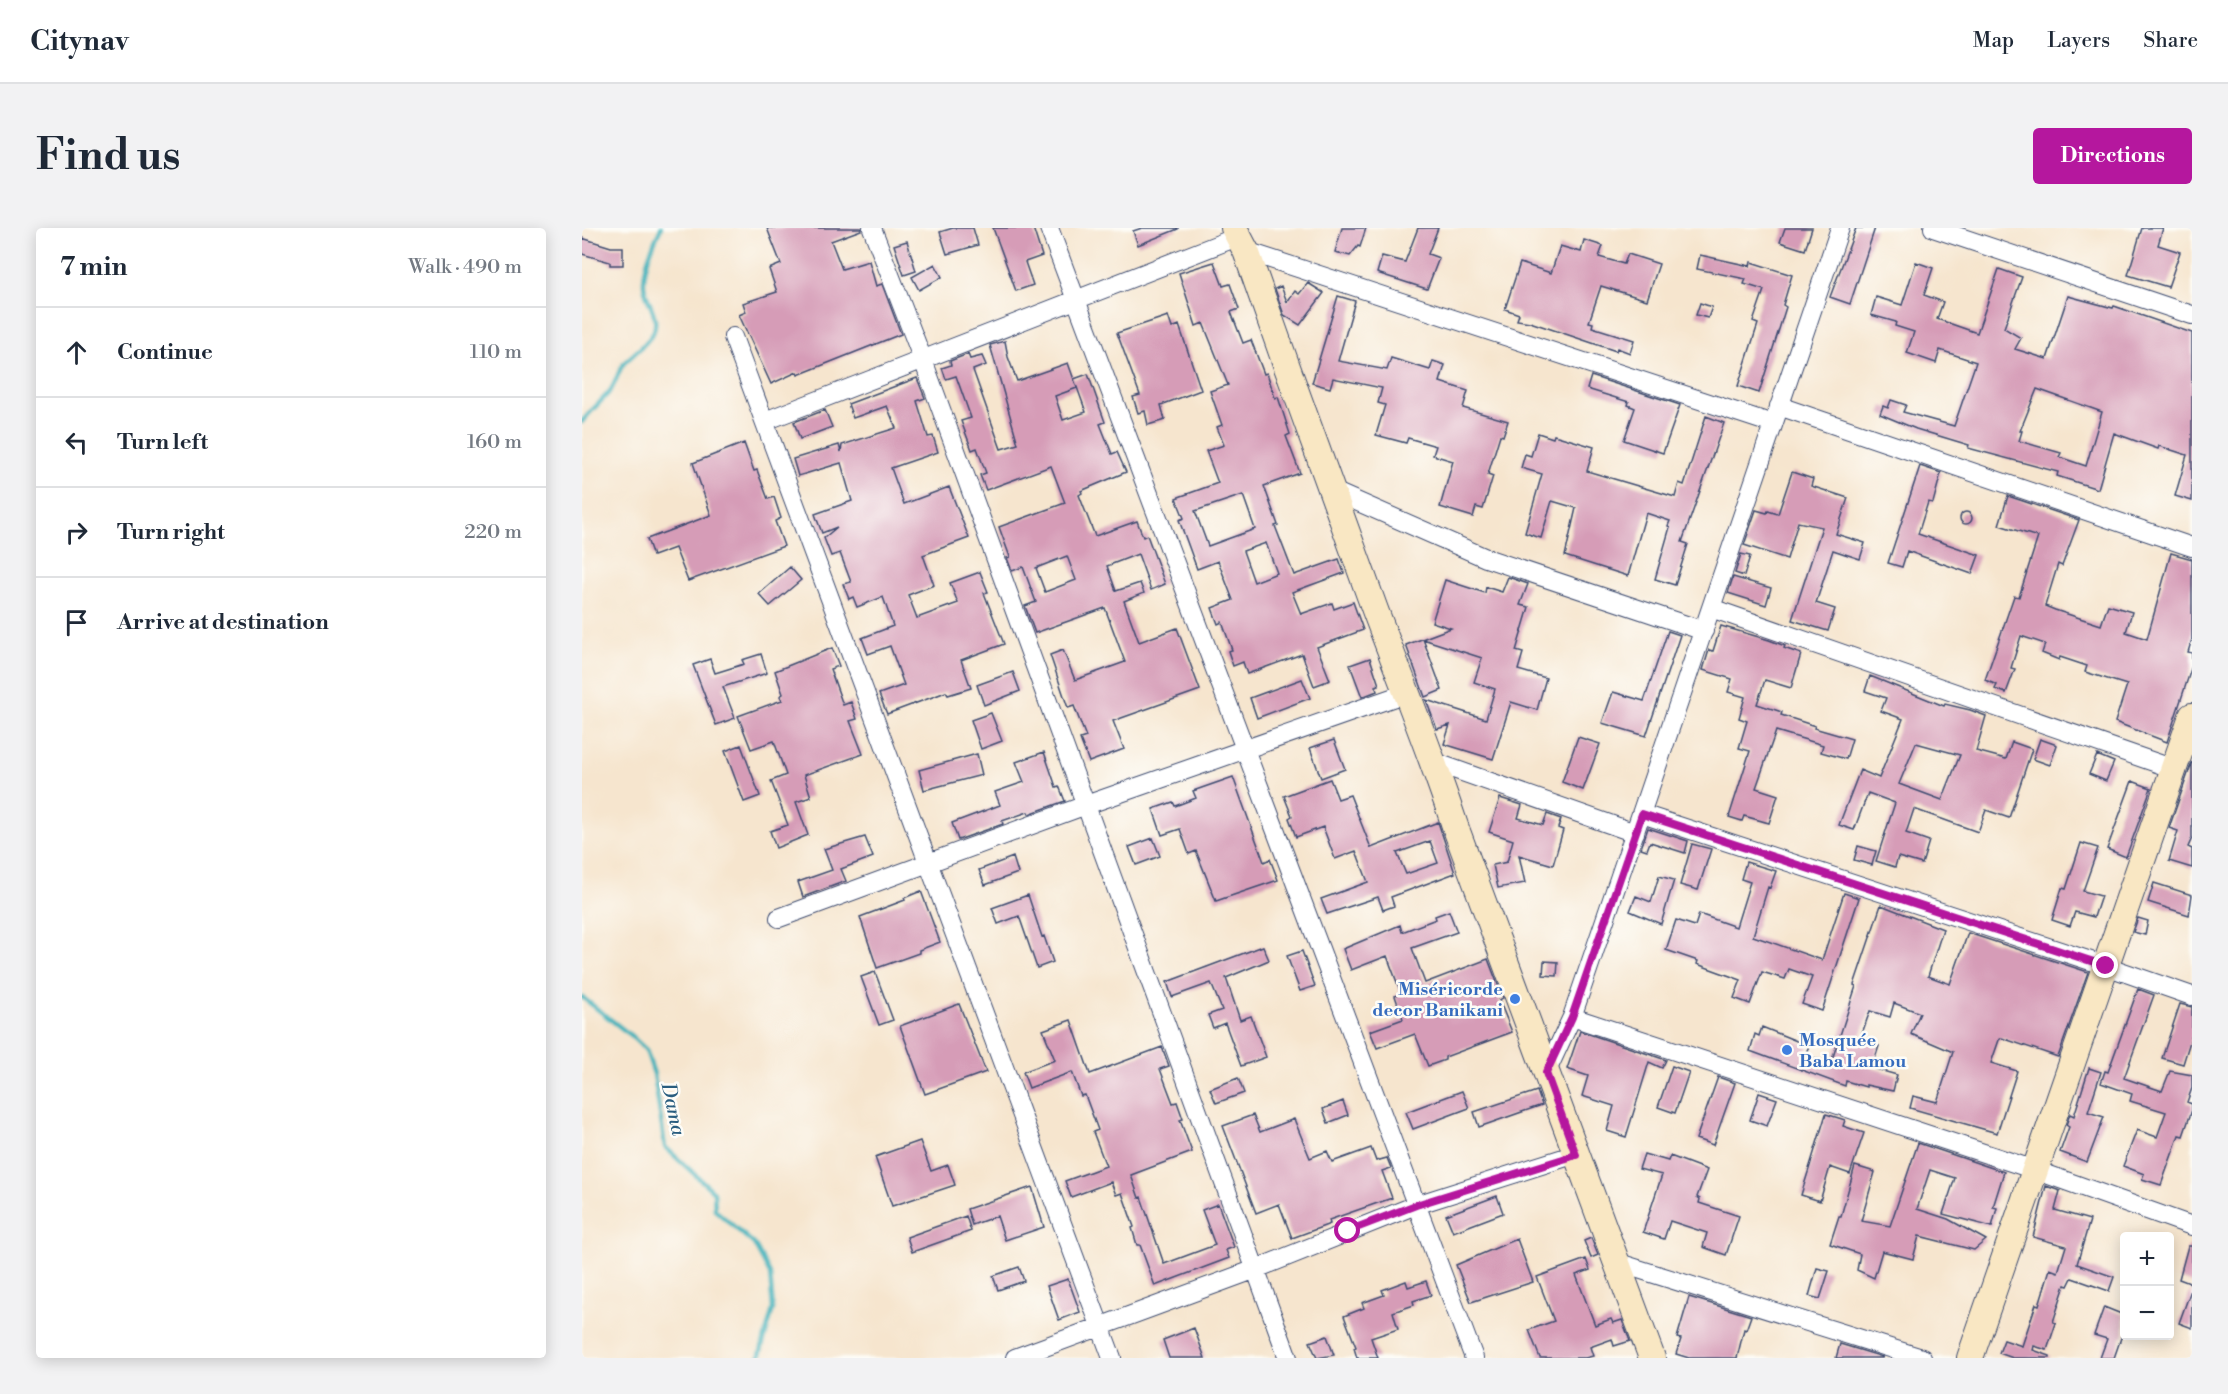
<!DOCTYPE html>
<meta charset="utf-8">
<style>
:root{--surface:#fff;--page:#f2f2f3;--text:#1f2937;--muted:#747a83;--line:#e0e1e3;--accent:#b5179e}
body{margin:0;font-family:"Libre Bodoni",serif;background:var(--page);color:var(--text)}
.controls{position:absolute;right:18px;bottom:18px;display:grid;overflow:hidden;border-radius:6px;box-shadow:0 3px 15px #0003}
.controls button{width:54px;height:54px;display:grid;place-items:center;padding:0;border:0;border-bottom:2px solid var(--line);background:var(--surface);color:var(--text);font:30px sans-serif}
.stop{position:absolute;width:18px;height:18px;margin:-14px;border:4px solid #b5179e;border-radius:50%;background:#fff}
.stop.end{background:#b5179e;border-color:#fff;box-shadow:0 2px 6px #0008}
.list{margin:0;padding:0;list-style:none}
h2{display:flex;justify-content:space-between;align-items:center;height:78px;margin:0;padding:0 24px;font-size:26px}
h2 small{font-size:20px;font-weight:400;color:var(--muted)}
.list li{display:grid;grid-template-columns:39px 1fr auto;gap:18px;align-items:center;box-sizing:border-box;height:90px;padding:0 24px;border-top:2px solid var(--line)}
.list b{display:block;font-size:22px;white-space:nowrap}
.list em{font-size:20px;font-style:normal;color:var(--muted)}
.icon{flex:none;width:33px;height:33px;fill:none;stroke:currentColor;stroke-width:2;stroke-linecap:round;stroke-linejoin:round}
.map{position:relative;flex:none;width:1610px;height:1130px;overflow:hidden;border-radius:6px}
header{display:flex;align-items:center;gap:36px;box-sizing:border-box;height:84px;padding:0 30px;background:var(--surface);border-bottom:2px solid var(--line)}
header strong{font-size:28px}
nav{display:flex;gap:33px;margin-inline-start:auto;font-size:21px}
.intro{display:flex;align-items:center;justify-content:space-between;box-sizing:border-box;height:144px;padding:0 36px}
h1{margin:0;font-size:42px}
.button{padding:15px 27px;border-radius:6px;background:var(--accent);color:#fff;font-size:21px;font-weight:700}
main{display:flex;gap:36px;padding:0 36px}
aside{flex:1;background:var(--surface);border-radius:6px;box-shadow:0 3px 15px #0003}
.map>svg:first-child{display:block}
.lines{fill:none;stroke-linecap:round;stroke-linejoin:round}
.stream{stroke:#42b2bb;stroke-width:4.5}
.building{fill:#d69cb7;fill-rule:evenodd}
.street-casing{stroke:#3c4a6f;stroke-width:20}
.secondary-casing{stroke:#3c4a6f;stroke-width:28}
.street{stroke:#fff;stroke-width:18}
.secondary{stroke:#f9e7c3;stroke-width:26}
.route{stroke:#b5179e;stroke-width:8}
.shop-dot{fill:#3f7fe0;stroke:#fdfcf7;stroke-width:2}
.labels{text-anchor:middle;stroke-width:5;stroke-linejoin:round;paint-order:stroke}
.shop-label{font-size:18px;font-weight:bold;fill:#366cbe;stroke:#fdfcf7;text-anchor:end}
.water-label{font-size:20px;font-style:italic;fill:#295d7f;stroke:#fdfcf7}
</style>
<header>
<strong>Citynav</strong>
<nav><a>Map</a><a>Layers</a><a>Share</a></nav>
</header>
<div class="intro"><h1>Find us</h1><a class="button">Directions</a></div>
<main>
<aside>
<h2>7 min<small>Walk · 490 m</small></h2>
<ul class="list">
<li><svg class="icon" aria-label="ahead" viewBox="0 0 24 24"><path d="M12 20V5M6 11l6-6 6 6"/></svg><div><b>Continue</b></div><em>110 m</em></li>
<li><svg class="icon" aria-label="left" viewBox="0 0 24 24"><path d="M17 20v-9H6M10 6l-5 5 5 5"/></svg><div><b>Turn left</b></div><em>160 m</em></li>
<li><svg class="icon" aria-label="right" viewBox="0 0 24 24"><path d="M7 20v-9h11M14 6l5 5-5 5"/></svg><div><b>Turn right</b></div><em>220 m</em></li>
<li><svg class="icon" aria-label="arrive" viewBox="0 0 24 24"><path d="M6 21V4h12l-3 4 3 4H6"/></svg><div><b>Arrive at destination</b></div></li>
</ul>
</aside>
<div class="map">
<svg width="1610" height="1130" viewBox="0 0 1610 1130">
<rect width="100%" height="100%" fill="#fdfcf7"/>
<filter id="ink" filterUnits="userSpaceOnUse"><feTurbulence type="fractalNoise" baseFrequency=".0167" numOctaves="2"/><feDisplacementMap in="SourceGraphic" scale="12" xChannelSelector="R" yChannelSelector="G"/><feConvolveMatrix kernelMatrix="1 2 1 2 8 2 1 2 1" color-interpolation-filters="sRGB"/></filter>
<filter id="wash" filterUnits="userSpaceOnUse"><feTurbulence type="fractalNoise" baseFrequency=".008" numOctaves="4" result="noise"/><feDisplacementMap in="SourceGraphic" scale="24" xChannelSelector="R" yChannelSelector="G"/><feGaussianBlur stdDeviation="1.35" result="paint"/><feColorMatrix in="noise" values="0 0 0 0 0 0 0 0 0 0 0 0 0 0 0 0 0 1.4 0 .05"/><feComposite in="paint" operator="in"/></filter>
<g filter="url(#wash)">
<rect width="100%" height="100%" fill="#f6e5ce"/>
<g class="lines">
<path class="stream" d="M0 194C8 183 19 174 28 163 34 155 36 143 42 135 51 126 65 116 71 105 79 89 63 72 62 57 61 38 71 16 79 0
M0 769 47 806 64 822 72 846 83 919 132 964 133 982 172 1016 188 1046 191 1081 177 1130"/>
</g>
<g id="blocks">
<path class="building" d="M185 0H279V2L249 13 260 41 287 33 294 58 300 56 319 106 216 147 215 144 189 156 157 87 164 84 161 75 195 64 187 41 199 36Z
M371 0H391L396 17 365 26 358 4Z
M411 0H451L460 28 443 34 451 57 434 63Z
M560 0H596V1L556 17 551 3Z
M760 0H784L778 19 776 18 768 28 753 24Z
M836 0H856L846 26 857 30 845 61 795 45 800 28 823 34Z
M1203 0H1230L1223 22 1198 14Z
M1274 0H1293L1268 76 1248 69Z
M1560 0H1581L1576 17 1598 24 1586 59 1546 47Z
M0 10 29 19H41V37H28V34L0 26Z
M1002 12 1021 18 1017 29 1042 36 1046 26 1077 36 1065 72 1019 58 1007 94 1011 95 1010 99 1052 112 1048 125 1035 120 1034 123 948 94 935 92 937 86 923 81 938 35 969 45 978 18 999 24Z
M325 13 334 43 322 47 312 17Z
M1118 27 1168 38 1169 34 1210 47 1201 77 1204 79 1177 165 1156 158 1176 96 1171 94 1182 62 1162 56 1164 51 1115 41Z
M632 34 641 58 648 56 657 81 649 84 661 115 669 112 682 146 685 145 693 170 696 169 708 206 704 208 718 245 682 258 696 297 693 298 712 347 757 331 762 345 710 364 719 386 750 375 752 381 771 374 781 402 735 419 748 452 732 458 720 426 665 446 661 434 651 438 646 423 650 422 640 394 636 396 630 380 651 372 636 333 615 341 597 292 602 290 594 270 636 255 624 223 642 217 635 199 640 197 628 163 646 157 621 95 614 98 597 45ZM661 267 673 301 626 318 613 283ZM684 315 695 345 672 354 661 323Z
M1334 34 1351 40 1342 67 1361 74 1355 91 1395 105 1417 41 1440 49 1422 100 1439 110 1433 121 1465 131 1486 68 1531 80 1532 78 1610 105V273L1593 268 1605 227 1577 218 1576 221 1532 205 1516 261 1475 248 1476 244 1386 220 1387 217 1334 201 1298 186 1301 178 1306 180 1309 172 1324 177 1321 184 1372 198 1394 134 1358 122 1354 135 1325 125 1332 104 1313 98 1314 94 1289 87 1294 69 1320 77ZM1455 161 1520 184 1504 238 1477 229 1479 225 1437 213 1440 203H1438Z
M353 36 360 49 337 62 330 49Z
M726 55 742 65 718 97 702 87 693 61 699 58 705 74 713 63 717 66Z
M756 68 773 73 756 133 805 142 809 130 848 142 851 133 863 137 858 154 886 163 881 180 926 193 921 208 918 207 906 246 911 248 901 281 894 279 891 289 858 279 871 233 851 227 854 218 826 210 824 215 794 207 803 177 796 175 800 160 751 150 748 160 730 155Z
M1118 75 1130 79 1126 90 1114 87Z
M586 88 590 100 597 97 619 162 579 177 583 192 566 197 563 183 556 185 551 169 558 167 535 105Z
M423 113 426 129 435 153 486 135 495 160 473 168 481 192 504 184 492 151 506 146 523 194 518 196 530 226 535 224 544 244 499 263 500 265 497 267 513 308 555 293 561 309 565 307 583 356 569 362 556 326 525 338 534 363 558 355 562 365 542 373 557 414 595 400 618 462 531 493 542 521 507 534 498 511 504 509 492 478 486 480 468 427 481 422 493 452 543 434 523 380 453 405 443 378 454 374 441 339 430 343 425 330 428 329 417 299 483 275 469 238 404 262 398 247 404 245 395 220 390 222 379 193 389 190 374 148 364 151 360 140 369 137 368 133 386 126 388 131 400 128 404 137 391 142 419 221 436 216 408 117ZM485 328 494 352 463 364 454 340Z
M1009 148 1098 177 1081 225 1042 212 1053 180 1046 177 1047 174 1005 161Z
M335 150 343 170 335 173 346 209 351 208 356 224 309 240 322 276 367 259 387 310 341 327 352 357 326 367 335 390 376 375 368 355 398 344 406 364 402 365 422 416 379 432 389 460 366 467 364 464 305 486 297 466 322 457 308 418 286 426 280 410 311 398 301 369 275 379 271 369 267 371 261 356 269 354 258 325 249 328 242 310 255 299 240 305 233 286 270 273 259 235 216 248 211 231 257 217 259 224 260 217 314 200 305 178 271 190 266 176Z
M243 182 250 199 218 211 212 194Z
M1124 188 1142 195 1100 314 1106 316 1093 357 1073 351 1088 299 1086 298 1088 293 1064 285 1046 348 983 328 994 280 970 273 959 310 943 305 960 246 939 240 943 226 949 228 956 205 971 210 972 207 1012 219 1005 243 1093 269 1097 255 1102 257Z
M162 215 172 243 175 242 186 271 192 269 199 290 193 293 202 318 106 353 93 320 71 328 65 311 129 287 111 235Z
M1338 238 1359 245 1351 275 1346 274 1336 306 1397 327 1390 346 1325 323 1320 339 1306 335Z
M1210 244 1231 251 1229 258 1266 270 1254 306 1283 315 1278 331 1251 322 1234 375 1253 381 1246 403 1210 392 1240 299 1216 294 1205 331 1162 317 1174 282 1185 285 1186 283 1196 286Z
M1426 268 1497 292 1480 338 1476 336 1463 378 1473 382 1519 397 1526 377 1550 384 1544 404 1565 411 1589 325 1610 331V411L1606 424 1610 425V438L1585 514 1533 494 1545 457 1503 444 1505 438 1478 429 1477 432 1460 425 1463 416 1439 408 1429 440 1433 441 1424 465 1413 461 1415 457 1403 452 1432 368 1437 369 1456 309 1417 297Z
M1378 290a6 6 0 1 1 12 0a6 6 0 1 1-12 0Z
M1159 326 1168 328 1162 348 1153 345Z
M208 339 219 352 188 378 177 366Z
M926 349 946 356 938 377 947 379 934 423 941 425 936 442 964 450 955 482 929 474 911 531 862 516 868 497 855 501 844 472 904 491 913 461 892 454 900 430 841 411 860 462 843 469 824 417 869 400 850 394 863 352 903 365 904 359 920 364Z
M1151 349 1189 360 1184 377 1146 365Z
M1139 398 1187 412 1203 418 1202 420 1219 426 1209 460 1183 452 1175 476 1200 484 1199 487 1233 498 1232 500 1270 511 1264 531 1239 524 1241 517 1194 503 1174 560 1196 567 1187 595 1162 588 1160 593 1147 589 1168 523 1157 520 1165 493 1157 490 1163 469 1146 464 1150 451 1121 442 1127 422 1131 423Z
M1086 403 1098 407 1064 508 1020 495 1031 464 1062 473Z
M250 420 257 438 248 441 261 477 269 474 275 491 268 493 281 526 222 547 229 569 214 574 226 607 194 620 188 603 206 597 189 553 204 547 192 513 169 521 156 488 200 472 198 468 201 466 193 443Z
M179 426 185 445 141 459 153 490 134 497 111 437 128 431 133 445 162 436 160 432Z
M788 430 797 457 793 458 795 463 780 469 768 437Z
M431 444 438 463 402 477 395 457Z
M1288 448 1362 478 1363 476 1388 482 1404 488 1394 523 1424 531 1430 514 1450 521 1427 590 1404 582 1396 604 1332 581 1324 605 1347 613 1340 636 1316 629 1313 639 1294 633 1313 575 1286 565 1272 602 1257 597 1278 542 1297 550 1321 491 1299 483 1304 470 1283 463ZM1334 515 1378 527 1360 572 1317 556Z
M720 451 728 470 675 490 668 470Z
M409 485 420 513 399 521 389 492Z
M996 509 1018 516 1001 562 980 554Z
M1458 511 1475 517 1468 537 1451 531Z
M752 512 763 541 739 550 728 520Z
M159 517 178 568 162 574 143 523Z
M462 524 474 559 477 558 483 573 447 586 446 584 420 593 421 596 376 612 370 595 418 577 413 564 442 554 434 534Z
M395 526 400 547 342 562 337 542Z
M1515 527 1532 534 1524 553 1507 546Z
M1610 534V610L1606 619 1610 621V640L1587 633 1596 603 1587 600Z
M651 549 682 634 688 631 696 652 634 673 614 623 607 626 598 601 580 607 571 581 591 574 593 578 614 570 611 563Z
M748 551 756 571 768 567 789 620 856 594 873 645 809 669 812 678 801 682 796 669 745 686 739 671 786 654 774 623 753 631 741 599 714 609 707 590 710 588 702 568ZM848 613 856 635 824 646 815 625Z
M1550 553 1569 560 1544 629 1525 621Z
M918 570 940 577 936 590 961 597 965 586 979 591 976 600 981 602 971 637 937 627 943 655 916 660 911 637 925 634 931 612 907 604Z
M1066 600 1106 613 1103 625 1068 614 1065 622 1059 620Z
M283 609 291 629 259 641 264 653 221 669 216 654 250 642 242 621Z
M571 610 578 628 554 637 547 619Z
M1499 615 1516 620 1501 663 1519 668 1512 689 1493 684 1488 698 1470 692 1480 660 1484 661Z
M1110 616 1129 621 1116 662 1098 657Z
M1276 618 1294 623 1290 637 1272 632Z
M431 629 436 645 403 657 397 642Z
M1164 634 1194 643 1188 660 1186 659 1171 708 1240 732 1262 665 1277 670 1240 783 1220 776 1230 749 1207 741 1203 751 1180 744 1168 776 1152 770 1159 752 1115 736 1116 733 1084 722 1094 692 1113 698 1117 686 1154 699 1168 654 1159 651Z
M1077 648 1092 652 1079 696 1048 683 1054 668 1069 674Z
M1572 655 1610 667 1607 687 1566 674Z
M339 663 358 714 337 722V725L295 740 278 689 323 672 322 670Z
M446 667 460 709 462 708 471 734 455 740 437 688 416 696 410 680Z
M1299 677 1361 701 1346 748 1368 756 1386 705 1506 744 1476 829 1420 810 1417 812 1409 835 1435 843 1415 905 1328 880 1331 868 1355 874 1371 824 1329 806 1338 785 1312 775 1308 789 1288 783 1278 811 1297 818 1290 840 1315 847 1311 863 1284 857V859L1264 853 1263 858 1168 823 1173 806 1177 808 1180 799 1227 818 1223 827 1249 835 1274 758 1272 757Z
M867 683 875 704 830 720 843 755 906 731 921 770 917 772 930 804 863 829V832L846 838 833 806 795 820 788 803 821 791 813 768 819 765 805 728 769 742 761 721 818 697 820 704 854 691 853 688Z
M1556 690 1566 693 1563 707 1551 704Z
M681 718 687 732 644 750 658 792 669 788 684 829 659 838 643 795 631 800 626 787 640 782 629 755 590 769 585 754Z
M720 723 733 758 718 763 705 728Z
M962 733 976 734 975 748 961 747Z
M293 744 311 792 297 797 279 749Z
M1556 761 1572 767 1542 850 1580 863 1588 843 1610 847V860L1605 874 1610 876V882L1601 908 1597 907 1579 957 1560 951 1562 946 1541 938 1555 902 1575 909 1584 884 1548 873 1550 866 1519 855 1523 843 1526 844Z
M377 776 404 844 343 866 318 798Z
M1598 776 1610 779V807L1601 836 1580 830Z
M489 792 508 846 580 819 587 838 578 841 591 875 595 874 601 891 598 892 610 924 549 947 557 970 559 969 582 1036 633 1017 620 982 636 976 652 1019 644 1022 647 1030 573 1058 558 1017H555L550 1000 552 999 540 965 534 967 529 954 489 969 483 953 524 938 511 904 516 902 503 867 499 868 490 844 447 860 441 844 473 832 461 802Z
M998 803 1084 832 1080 840 1067 834 1044 909 1025 903 1032 878 1000 868 1006 848 985 841Z
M1090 838 1107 844 1093 885 1076 879Z
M1507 840 1519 844 1506 884 1522 889 1505 934 1478 924 1487 899 1484 897 1488 886 1492 888Z
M1136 849 1153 855 1131 917 1114 911Z
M656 850 662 865 634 875 628 861Z
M880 863 887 880 831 901 824 884Z
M955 863 960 877 897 899 892 884Z
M1177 865 1195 871 1185 898 1168 892Z
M761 873 766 887 746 895 741 881Z
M1244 886 1263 892 1261 898 1282 905 1268 946 1248 939 1238 973 1219 967Z
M671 887 678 904 712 891 728 930 745 923 750 934 789 920 794 933 805 930 809 940 800 943 810 970 747 992 748 996 710 1010 697 976 674 985 641 898Z
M338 913 349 943 366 937 373 957 310 978 293 929Z
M1336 915 1422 944 1411 979 1415 980 1410 999 1361 986 1373 950 1348 942 1335 981 1366 991 1404 1012 1392 1022 1337 1008 1331 1031 1300 1023 1292 1050 1275 1042 1278 1026 1248 1016 1257 988H1259L1273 938 1293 944 1279 993 1308 998Z
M1062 926 1086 933 1088 928 1125 942 1115 969 1118 971 1117 975 1157 988 1144 1027 1121 1019 1125 1005 1088 993 1082 1011 1061 1004 1080 947 1057 941Z
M1464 958 1478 963 1473 982 1508 992 1495 1036 1532 1049 1527 1063 1490 1050 1486 1058 1483 1057 1471 1094 1474 1095 1465 1122 1452 1118 1451 1122 1468 1128V1130H1431L1417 1125 1422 1112 1440 1118 1454 1076 1457 1077 1468 1041 1476 1044 1484 1018 1451 1009Z
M450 959 462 999 423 1012 415 988 390 997 385 981Z
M915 968 921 985 871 1004 864 987Z
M384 988 389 1003 330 1024 325 1009Z
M1009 1010 1016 1027 1009 1030 1002 1013Z
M935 1011 951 1054 889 1074 874 1037Z
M1606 1018H1610V1056L1597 1051Z
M1004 1031 1008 1042 994 1047 1013 1097 1029 1091 1031 1095 1040 1092 1048 1113 1032 1118 1030 1111 1008 1119 1011 1128 1003 1130H958L947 1102 972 1093 955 1049Z
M437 1039 442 1053 416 1062 411 1048Z
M1235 1040 1247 1043 1238 1071 1227 1068Z
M486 1051 498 1084 477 1092 465 1058Z
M824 1053 826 1059 844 1053 849 1067 831 1073 832 1077 811 1084 816 1101 789 1110 796 1130H775L772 1120 774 1119 762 1088 782 1080 780 1075 802 1067 800 1062Z
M1609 1062H1610V1100L1597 1095Z
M1107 1069 1169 1088 1164 1102 1162 1101 1155 1130H1107L1094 1126 1099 1111 1095 1110Z
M1522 1079 1542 1087V1108L1540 1107 1532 1130H1518L1525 1111 1512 1107Z
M612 1100 623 1130H587L581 1112Z
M745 1108 752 1127 735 1130 728 1114Z
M1258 1116 1301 1129 1300 1130H1254Z"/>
</g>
</g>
<g filter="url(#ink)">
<use href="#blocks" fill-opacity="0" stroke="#3c4a6f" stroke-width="1.5"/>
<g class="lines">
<defs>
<path id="street" d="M290 0 341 132 706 1130
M467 0 892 1130
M1351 0 1610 87
M664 23 1191 196
M151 109 530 1130
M1197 178 1610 319
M183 193 655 9
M749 262 904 330 1122 403
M1129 380 1592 541
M852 534 1053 605
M1060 586 1524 738 1610 768
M197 690 504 577 824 465
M990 789 1453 942 1610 998
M964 845 990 789 1258 0
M1034 1034 1340 1130
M433 1130 674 1041 834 977 994 926"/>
<path id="secondary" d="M652 0 664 23C706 143 749 262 793 382 820 454 849 525 873 598L1070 1130
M1388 1130 1610 488"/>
</defs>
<use href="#street" class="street-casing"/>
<use href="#secondary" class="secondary-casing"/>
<use href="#street" class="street"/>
<use href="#secondary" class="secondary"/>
</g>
</g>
<g class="lines" filter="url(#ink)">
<path class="route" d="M766 1003 834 977 994 927 964 845 990 789 1060 586 1524 738"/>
</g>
<g class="shop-dot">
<circle cx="933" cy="771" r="6"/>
<circle cx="1205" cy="822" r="6"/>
</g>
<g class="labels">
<g class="shop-label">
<text x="921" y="767">Miséricorde<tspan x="921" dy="21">decor Banikani</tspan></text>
<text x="1217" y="818" text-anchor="start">Mosquée<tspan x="1217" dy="21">Baba Lamou</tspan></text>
</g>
<g class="water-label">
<text transform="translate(92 881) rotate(78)" y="7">Dama</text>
</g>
</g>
</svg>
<div class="controls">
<button>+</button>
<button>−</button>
</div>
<div class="stop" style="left:766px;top:1003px"></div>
<div class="stop end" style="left:1524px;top:738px"></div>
</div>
</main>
